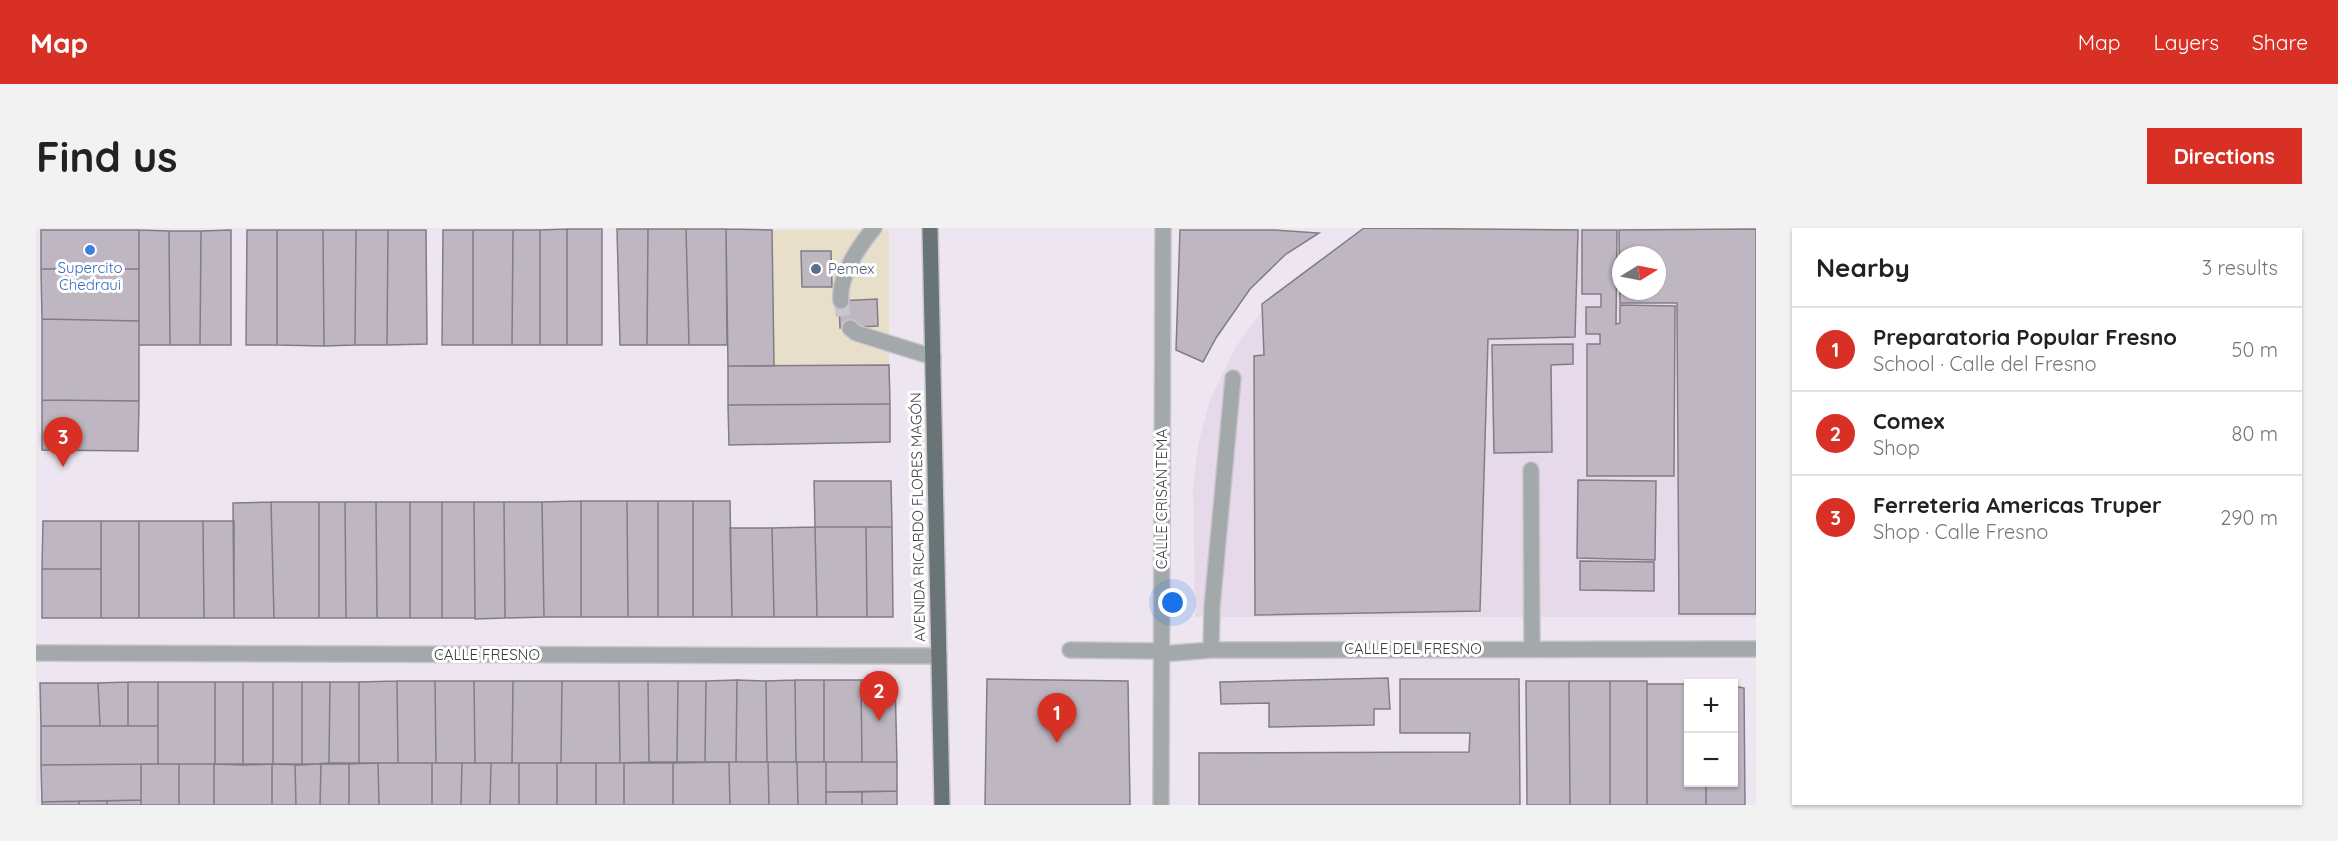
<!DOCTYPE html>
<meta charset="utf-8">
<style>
:root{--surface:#fff;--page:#f2f2f2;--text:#222;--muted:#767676;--line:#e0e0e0;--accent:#d93025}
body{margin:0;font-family:Quicksand,sans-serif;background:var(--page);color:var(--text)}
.controls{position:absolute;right:18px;bottom:18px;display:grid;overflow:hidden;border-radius:0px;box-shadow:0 2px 4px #0004}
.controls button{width:54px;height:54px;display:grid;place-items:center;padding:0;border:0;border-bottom:2px solid var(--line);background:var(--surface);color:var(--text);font:30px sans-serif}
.compass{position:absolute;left:1576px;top:18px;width:54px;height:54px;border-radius:50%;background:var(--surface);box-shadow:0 2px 4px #0004;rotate:80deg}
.you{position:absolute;left:1137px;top:375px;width:21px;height:21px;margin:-15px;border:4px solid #fff;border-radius:50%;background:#1a73e8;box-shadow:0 0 0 9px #1a73e833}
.badge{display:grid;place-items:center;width:39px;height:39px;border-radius:50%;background:var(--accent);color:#fff;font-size:20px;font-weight:700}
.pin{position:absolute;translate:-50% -50px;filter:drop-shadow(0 2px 3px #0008)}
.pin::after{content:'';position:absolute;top:32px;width:21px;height:18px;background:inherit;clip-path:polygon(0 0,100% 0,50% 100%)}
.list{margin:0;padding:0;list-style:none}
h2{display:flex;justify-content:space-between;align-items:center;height:78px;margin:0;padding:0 24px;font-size:26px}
h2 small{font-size:20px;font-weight:400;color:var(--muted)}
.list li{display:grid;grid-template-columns:39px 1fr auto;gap:18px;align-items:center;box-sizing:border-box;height:84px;padding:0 24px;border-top:2px solid var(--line)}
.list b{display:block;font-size:22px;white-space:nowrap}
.list p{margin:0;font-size:20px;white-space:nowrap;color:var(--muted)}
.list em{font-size:20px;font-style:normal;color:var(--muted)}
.map{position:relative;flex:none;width:1720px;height:577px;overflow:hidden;border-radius:0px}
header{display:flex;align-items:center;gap:36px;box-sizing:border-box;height:84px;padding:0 30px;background:var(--accent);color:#fff}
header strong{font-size:28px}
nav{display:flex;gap:33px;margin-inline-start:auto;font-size:21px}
.intro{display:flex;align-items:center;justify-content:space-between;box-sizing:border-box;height:144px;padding:0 36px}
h1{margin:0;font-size:42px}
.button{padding:15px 27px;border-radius:0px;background:var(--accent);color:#fff;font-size:21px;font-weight:700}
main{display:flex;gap:36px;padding:0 36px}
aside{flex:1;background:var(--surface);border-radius:0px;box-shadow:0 2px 4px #0004}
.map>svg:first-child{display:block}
.commercial{fill:#e7dfc9}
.built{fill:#e6d9ea;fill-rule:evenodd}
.building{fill:#beb7c1;stroke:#837c86;stroke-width:1.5;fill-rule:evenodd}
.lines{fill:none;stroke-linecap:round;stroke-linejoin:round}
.minor-tunnel{stroke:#cac4cc;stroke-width:15;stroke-dasharray:15 8;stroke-linecap:butt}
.minor-casing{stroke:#cac4cc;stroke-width:18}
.major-casing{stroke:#cac4cc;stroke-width:18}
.minor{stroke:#a3a9aa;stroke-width:15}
.major{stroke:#687475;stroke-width:15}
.shop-dot{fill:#3f7fe0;stroke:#fff;stroke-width:2}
.service-dot{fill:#5c6f8a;stroke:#fff;stroke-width:2}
.labels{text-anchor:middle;stroke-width:6;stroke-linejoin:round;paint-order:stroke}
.shop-label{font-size:15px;fill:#366cbe;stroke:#fff}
.service-label{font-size:15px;fill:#4e5e75;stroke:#fff;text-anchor:start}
.street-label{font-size:15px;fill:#3d3a3e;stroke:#fff}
</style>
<header>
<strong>Map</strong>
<nav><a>Map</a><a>Layers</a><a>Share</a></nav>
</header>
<div class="intro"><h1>Find us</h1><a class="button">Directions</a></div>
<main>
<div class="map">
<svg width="1720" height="577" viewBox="0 0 1720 577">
<rect width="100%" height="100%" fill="#ede6f0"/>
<path class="commercial" d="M736 2H853V137L738 138Z"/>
<path class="built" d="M1720 2V389H1159L1157 261 1162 217 1174 172 1199 120 1225 84 1261 48 1299 21 1334 3ZM1585 27H1621V63H1585Z"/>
<path class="building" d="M1328 0 1542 2 1539 109 1452 111 1444 383 1219 387 1218 128 1228 127 1226 76Z
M531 1H566V117H531Z
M531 1V117H504V2Z
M581 1H612L611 117H584Z
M612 1H650L653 117H611Z
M650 1H690L691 117H653Z
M690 1 736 2 738 138H692Z
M1720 1V386H1643L1641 75H1584L1583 2ZM1585 27H1621V63H1585Z
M5 2H103V41H5Z
M103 2 133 3 134 117H103Z
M195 2V117H164L165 3Z
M211 2H241V117H210Z
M241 2H287L288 118 241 117Z
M287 2H320L319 117 288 118Z
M320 2H352L351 117H319Z
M352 2H390L391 116 351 117Z
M407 2H437V117H406Z
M437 2H477L476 117H437Z
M477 2H504V117H476Z
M1144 2H1238L1283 5 1250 26 1214 61 1180 110 1167 134 1140 122Z
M1546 2H1581L1580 96 1584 95V77L1639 78 1638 248H1551V116H1564V106H1550V79H1565V66H1546Z
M133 3H165L164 117H134Z
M765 23H795L796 59H766Z
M5 41H103V93L6 91Z
M841 71 842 98 804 100 803 73Z
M6 91 103 93V173L6 172Z
M1537 116V136L1515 137 1516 224 1458 225 1456 117Z
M853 137 854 176 692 177V138Z
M6 172 103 173 102 223 6 222Z
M854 176V214L693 217 692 177Z
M1542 252 1620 253 1619 332 1541 330Z
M778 253H855L856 299H779Z
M545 273H591L592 389H545Z
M545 273V389H508L506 274Z
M591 273H622V389H592Z
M622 273H657V389H622Z
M657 273H694L696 389H657Z
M235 274H283V390H238Z
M235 274 238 390H198L197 275Z
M283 274H309L310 390H283Z
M309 274H340L341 390H310Z
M340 274H374V390H341Z
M374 274H406V390H374Z
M406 274H438L439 390H406Z
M438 274H468L469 390 439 391Z
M468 274H506L508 389 469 390Z
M7 293H65V341H6Z
M65 293H103V390H65Z
M103 293H167L168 390H103Z
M167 293H198V390H168Z
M779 299H830L831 389H781Z
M779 299 781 389H738L736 300Z
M830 299H856L857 389H831Z
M694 300H736L738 389H696Z
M1544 333 1618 334V363L1544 362Z
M6 341H65V390H6Z
M1352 450 1354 481H1338V497L1233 499V475L1185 476 1184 454Z
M951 451 1092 453 1094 577H949Z
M1364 451H1483L1484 577H1163V525L1433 524 1434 505H1364Z
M701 452 700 534H669L670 453Z
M701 452 730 453 731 534H700Z
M759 452 760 534H731L730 453Z
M759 452H788V534H760Z
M788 452H825L826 534H788Z
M825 452H859L861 534H826Z
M361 453 362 535H323V454Z
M361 453H399L400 535H362Z
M399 453H438L439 535H400Z
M438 453H477L476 535H439Z
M477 453H526L525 535H476Z
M526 453H583L584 535H525Z
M583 453H612L613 534 584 535Z
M612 453H642L641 534H613Z
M642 453H670L669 534H641Z
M1490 453H1533L1534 577H1491Z
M1533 453H1574V577H1534Z
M1574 453H1611V577H1574Z
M92 454H122V498H92Z
M92 454V498H64L62 455Z
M122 454H179V536H122Z
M179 454H207V537L179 536Z
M207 454H237V536L207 537Z
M237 454H266V537L237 536Z
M266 454H294L293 535 266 537Z
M294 454H323V535H293Z
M4 455H62L64 498H5Z
M1611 456H1652V554H1670V577H1611Z
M1698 458 1708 460 1709 577H1670V554H1698Z
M5 498H122V536L5 537Z
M693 534 694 577H637V535Z
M693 534H732L733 577H694Z
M732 534H761L762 577H733Z
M761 534H790V577H762Z
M790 534H861V563L790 564Z
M342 535H396V577H343Z
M342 535 343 577H313V536Z
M396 535H426L425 577H396Z
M426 535H455L454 577H425Z
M455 535H483V577H454Z
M483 535H521V577H483Z
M521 535H560V577H521Z
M560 535H588V577H560Z
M588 535H637V577H588Z
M105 536V572L6 574 5 537Z
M105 536H143V577H105Z
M143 536H178V577H143Z
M178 536H236V577H178Z
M236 536H259L260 577H236Z
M259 536H285L284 577H260Z
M285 536H313V577H284Z
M861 563V577H826V564Z
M790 564H826V577H790Z
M105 572V577H71V573Z
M43 573V577H6V574Z
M43 573H71V577H43Z"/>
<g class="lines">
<path class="minor-tunnel" d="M805 73 808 93 814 100"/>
<defs>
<path id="minor" d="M805 73C802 49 823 18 838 0
M814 100 820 105 897 129
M1495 242 1496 421
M1034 422 1120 423 1126 426 1175 422 1720 421
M1175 422 1176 379 1197 150
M0 425 903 428
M1125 577 1127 0"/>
<path id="major" d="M894 0 906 577"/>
</defs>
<use href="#minor" class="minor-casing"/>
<use href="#major" class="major-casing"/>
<use href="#minor" class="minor"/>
<use href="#major" class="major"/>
</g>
<circle class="shop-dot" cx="54" cy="22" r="6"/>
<circle class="service-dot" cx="780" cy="41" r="6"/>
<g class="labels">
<g class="shop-label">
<text x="54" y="45">Supercito<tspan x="54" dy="17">Chedraui</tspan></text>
</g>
<g class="service-label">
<text x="792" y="46">Pemex</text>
</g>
<g class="street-label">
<text transform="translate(1126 271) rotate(-90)" y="5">CALLE CRISANTEMA</text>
<text transform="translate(882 289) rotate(-91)" y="5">AVENIDA RICARDO FLORES MAGÓN</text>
<text x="1377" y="426">CALLE DEL FRESNO</text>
<text x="451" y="432">CALLE FRESNO</text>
</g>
</g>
</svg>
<div class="controls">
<button>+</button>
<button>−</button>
</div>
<svg class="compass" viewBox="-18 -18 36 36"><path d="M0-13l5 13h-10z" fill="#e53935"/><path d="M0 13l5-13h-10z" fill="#767676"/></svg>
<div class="you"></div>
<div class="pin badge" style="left:1021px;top:515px">1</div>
<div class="pin badge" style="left:843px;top:493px">2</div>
<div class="pin badge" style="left:27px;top:239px">3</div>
</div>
<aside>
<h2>Nearby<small>3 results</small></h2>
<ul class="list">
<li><span class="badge">1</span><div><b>Preparatoria Popular Fresno</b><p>School · Calle del Fresno</p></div><em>50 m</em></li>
<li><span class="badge">2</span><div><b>Comex</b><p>Shop</p></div><em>80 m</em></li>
<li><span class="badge">3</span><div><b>Ferreteria Americas Truper</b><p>Shop · Calle Fresno</p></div><em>290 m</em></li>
</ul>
</aside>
</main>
